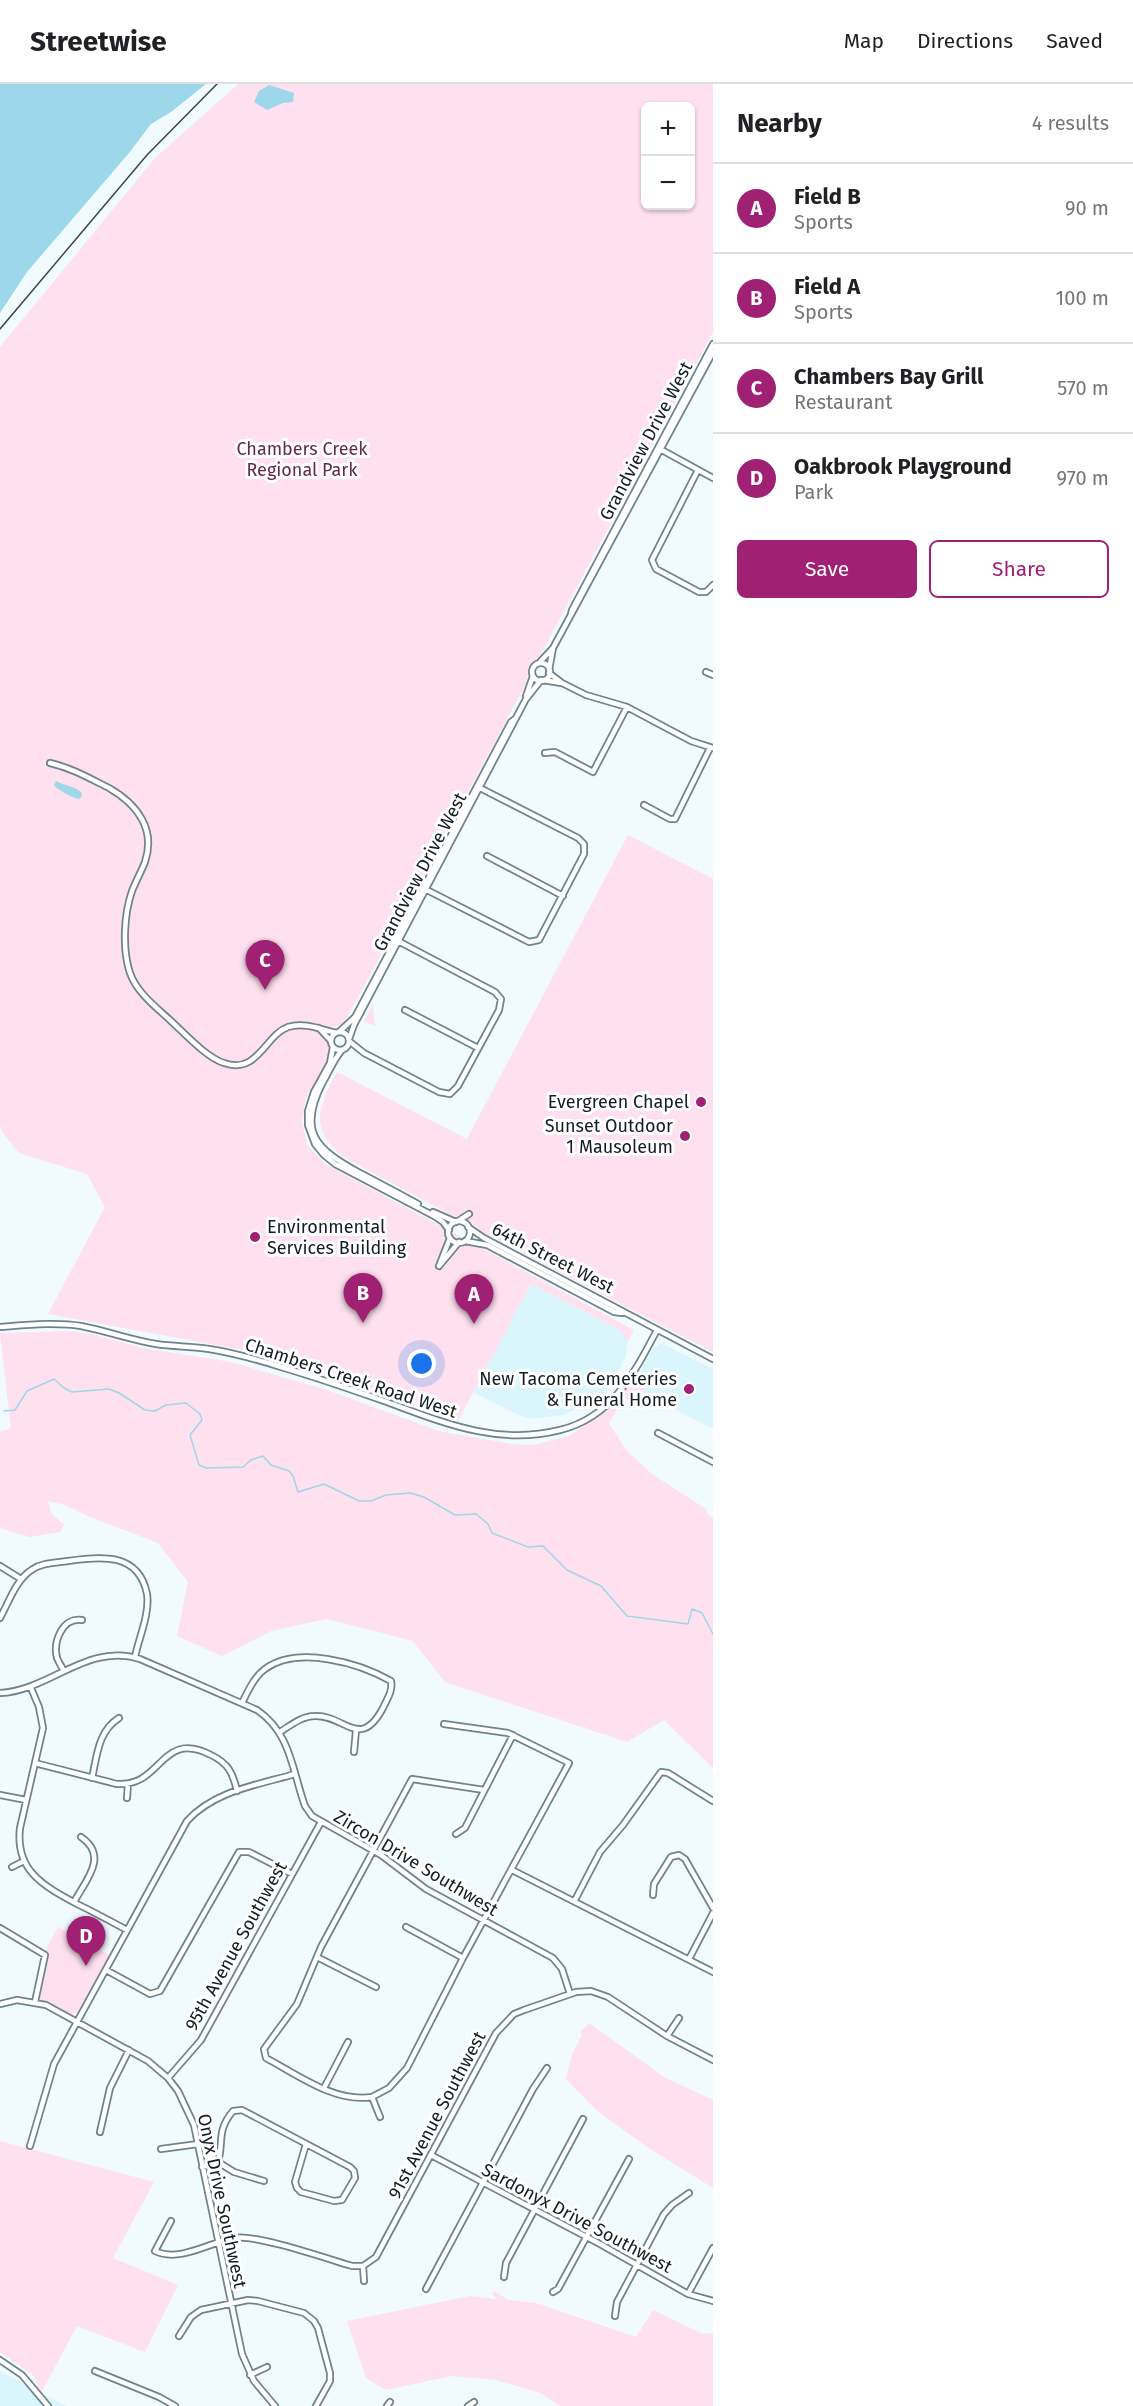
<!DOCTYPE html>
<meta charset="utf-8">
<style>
:root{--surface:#fff;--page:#f2f2f2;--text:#202124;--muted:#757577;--line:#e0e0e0;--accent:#a02174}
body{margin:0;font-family:"Fira Sans",sans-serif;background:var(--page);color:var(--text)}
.controls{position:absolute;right:18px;top:18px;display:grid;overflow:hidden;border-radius:9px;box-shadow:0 2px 4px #0004}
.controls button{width:54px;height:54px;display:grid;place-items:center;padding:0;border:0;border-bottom:2px solid var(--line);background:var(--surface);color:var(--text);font:30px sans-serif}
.you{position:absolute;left:422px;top:1280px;width:21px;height:21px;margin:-15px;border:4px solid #fff;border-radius:50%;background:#1a73e8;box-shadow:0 0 0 9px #1a73e833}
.badge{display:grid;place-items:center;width:39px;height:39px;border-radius:50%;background:var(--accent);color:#fff;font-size:20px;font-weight:700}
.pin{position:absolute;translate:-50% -50px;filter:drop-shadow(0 2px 3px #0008)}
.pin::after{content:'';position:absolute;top:32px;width:21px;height:18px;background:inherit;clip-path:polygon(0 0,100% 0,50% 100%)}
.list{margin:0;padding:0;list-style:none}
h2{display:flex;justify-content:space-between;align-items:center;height:78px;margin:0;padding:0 24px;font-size:26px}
h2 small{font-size:20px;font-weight:400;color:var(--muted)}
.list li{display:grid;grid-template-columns:39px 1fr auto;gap:18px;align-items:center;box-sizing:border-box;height:90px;padding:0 24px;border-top:2px solid var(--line)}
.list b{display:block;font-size:22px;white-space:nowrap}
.list p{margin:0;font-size:20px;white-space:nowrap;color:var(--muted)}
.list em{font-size:20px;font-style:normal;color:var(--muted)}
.actions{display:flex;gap:12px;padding:18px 24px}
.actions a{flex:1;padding:14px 0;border:2px solid var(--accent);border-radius:9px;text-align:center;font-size:21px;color:var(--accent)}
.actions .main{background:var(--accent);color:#fff}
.map{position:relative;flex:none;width:713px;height:2322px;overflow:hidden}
header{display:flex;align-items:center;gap:36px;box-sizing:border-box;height:84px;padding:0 30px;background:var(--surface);border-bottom:2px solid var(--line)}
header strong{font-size:28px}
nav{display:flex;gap:33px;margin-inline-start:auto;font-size:21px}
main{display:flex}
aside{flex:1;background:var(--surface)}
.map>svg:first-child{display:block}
.built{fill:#dbf5fd}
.green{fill:#fee0ef;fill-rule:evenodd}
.water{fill:#9dd7ea}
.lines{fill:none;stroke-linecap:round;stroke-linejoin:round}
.stream{stroke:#9dd7ea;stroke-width:1.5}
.minor-casing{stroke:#6e848b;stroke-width:8}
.minor{stroke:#fff;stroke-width:4.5}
.rail{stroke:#3c4547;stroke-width:1.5}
.poi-dot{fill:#a02174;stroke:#fff;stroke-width:2}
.labels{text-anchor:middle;stroke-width:6;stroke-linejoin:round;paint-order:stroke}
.street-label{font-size:18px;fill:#141d1f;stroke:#fff}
.park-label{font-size:18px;fill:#63294c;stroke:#fff}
.poi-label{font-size:18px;fill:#141d1f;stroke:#fff;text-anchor:end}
</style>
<header>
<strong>Streetwise</strong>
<nav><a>Map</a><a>Directions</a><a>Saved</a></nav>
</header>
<main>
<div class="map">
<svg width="713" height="2322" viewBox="0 0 713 2322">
<rect width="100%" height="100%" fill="#f1fafe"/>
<path class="built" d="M531 1199 619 1245 628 1257 626 1272 611 1302 593 1317 563 1331 532 1335 518 1331 473 1308Z
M661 1259 713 1285V1345L645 1310V1298L637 1293 653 1264Z
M0 2287 66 2322H0Z"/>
<path class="green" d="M238 0H713V248L540 572 528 582 527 598 347 934 341 941 334 942 326 954 330 962 329 970 326 982 306 1014 302 1037 307 1061 327 1081 634 1246 628 1257 619 1245 531 1200 458 1337 348 1298 248 1267 48 1230 105 1123 87 1090 19 1069 2 1048 0 1041V263L155 74ZM646 22H690V122H646Z
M628 751 713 795V1268L482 1148C474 1140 463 1131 451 1131L345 1074C308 1047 318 1022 337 988L467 1055Z
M373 920 375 942 364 937Z
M67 1247 96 1251 143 1264 231 1278 327 1306 439 1347 512 1360 533 1361 569 1352 600 1331 637 1293 645 1298V1310L638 1306 617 1325 609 1340 628 1368 652 1390 706 1425 708 1431 713 1434V1684L664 1636 627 1658 445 1598 413 1557 326 1535 271 1547 222 1572 177 1552 188 1498 158 1459 88 1432 65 1421 48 1417 51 1429 64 1441 60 1448 29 1453 0 1444V1348L11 1344 0 1249Z
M58 1843 109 1871 77 1929 70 1932 40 1916 39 1912 48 1871 45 1867Z
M589 1939 664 1993 713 2016V2104L650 2065 597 2027 566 1995 572 1970 582 1951 580 1948Z
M0 2057 154 2098 113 2174 178 2201 145 2268 77 2242 41 2309 34 2292 0 2268Z
M494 2207 508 2216 536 2219 636 2253 653 2226 703 2250 713 2249V2322H560L540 2309 496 2296 451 2292 386 2306 366 2294 347 2237 470 2212 497 2215 492 2210Z"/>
<path class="water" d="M0 0H206L171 28 151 40 129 69 27 188 0 229Z
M269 1 294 9 293 18 283 19 267 26 254 18 259 7Z
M56 697C64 702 72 701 81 708L82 712 79 715C72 714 58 706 54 701Z"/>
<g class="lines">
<path class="stream" d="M4 1327 15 1326 27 1307 54 1295 64 1304 72 1308 109 1305 119 1309 145 1326 155 1327 166 1321 186 1319 200 1330 202 1336 190 1351 199 1381 206 1384 243 1383 251 1376 263 1372 271 1381 289 1387 293 1392 298 1408 324 1400 359 1417H371L386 1411 410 1409 424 1413 455 1431 476 1430 488 1440 492 1449 528 1463 543 1462 567 1486 601 1502 627 1532 688 1540 692 1525 702 1529 713 1550"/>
<defs>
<path id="minor" d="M660 365 713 394
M698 386 652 476 656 485 699 508H706L713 501
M571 530 572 526 713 260
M539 579 553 564
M532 588a9 9 0 1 1 18 0a9 9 0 1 1-18 0Z
M549 586 553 564 713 268
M706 588 713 591
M549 589 562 599 586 611 627 623 691 657 713 664
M543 596 561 599
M526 612 533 592
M545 669 555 668 593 688 627 623
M50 679C72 684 89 694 109 704 137 720 156 745 145 778 141 788 136 797 132 807 124 830 122 865 130 889 137 909 156 923 171 937 184 949 207 974 224 979 258 991 265 951 288 943 304 938 320 945 336 949
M644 721 670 735H675L710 664
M487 772 563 812
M425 805 529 858 539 856 584 770V760L578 754 480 704
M405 926 478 964
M319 944 331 957
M339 948 355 933 511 638 516 634
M331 957a9 9 0 1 1 18 0a9 9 0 1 1-18 0Z
M349 955 354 941 526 615 541 596
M349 957 364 969 439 1008 450 1010 458 1002 499 926 501 915 495 908 398 857
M333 963 330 979 314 1008 308 1027V1041L315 1060 324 1071 335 1080 434 1132 443 1138 449 1146
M342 966C334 975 329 988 323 998 297 1048 316 1065 360 1089 379 1099 398 1109 418 1120
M433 1128 456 1138
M458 1137 469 1130
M448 1148a11 11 0 1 1 22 0a11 11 0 1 1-22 0Z
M468 1143 484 1154 713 1275
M465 1157 487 1161 614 1228 622 1229
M439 1182 459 1158
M439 1182 450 1154
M0 1243C27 1241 55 1238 81 1242 107 1247 131 1256 156 1260 176 1263 196 1262 215 1266 237 1270 259 1276 281 1283 315 1293 350 1305 384 1317 442 1338 496 1362 560 1346 611 1334 634 1290 657 1246
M658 1349 713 1378
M0 1482 21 1495
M0 1534C9 1518 16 1495 33 1485 43 1478 57 1479 68 1477 100 1472 139 1468 147 1510 150 1530 139 1553 135 1573
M64 1587C62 1583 59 1579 57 1574 53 1558 62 1533 82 1536
M31 1604 39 1623 43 1644 20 1744C15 1787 44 1802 77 1820 94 1828 110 1837 127 1846
M0 1609C49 1607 88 1558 140 1575L257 1626C291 1649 292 1686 305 1722L312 1732 381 1771 426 1805 553 1874 562 1885 570 1910
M242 1619C248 1607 254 1593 265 1585 298 1561 359 1579 391 1597 393 1607 387 1615 383 1624 360 1667 345 1631 315 1632 302 1632 291 1641 280 1648
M354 1668 356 1646
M35 1679 117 1700C163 1703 160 1645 211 1671 228 1679 233 1689 237 1707
M92 1694C97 1672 98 1647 119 1634
M0 1711 26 1716
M127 1714 128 1700
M456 1750 465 1744 513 1651
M12 1783 24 1777
M512 1786 713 1888
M653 1811 654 1800 671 1773 679 1771 685 1775 713 1824
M575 1816 600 1768 623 1741 661 1688 668 1689 713 1717
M74 1818C86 1796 109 1772 81 1753
M406 1843 463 1874
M0 1844 45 1871 35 1918
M317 1873 376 1903
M689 1875 713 1829
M106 1886 150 1910 160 1907 239 1768H249L292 1790
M0 1920 17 1916 46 1921 148 1977 168 1994 178 2007 194 2041 242 2270 254 2297 275 2322
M667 1952 679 1934
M168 1994 201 1956 321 1738
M324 2004 348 1958
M372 2013 389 2004 407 1984 463 1874 569 1679 508 1649 444 1640
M380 2033 372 2013C335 2019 298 1991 266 1974L264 1965 297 1920 321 1863 412 1695 484 1706
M100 2048 110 2004 129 1966
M30 2062 54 1980 187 1737C214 1707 257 1701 295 1690
M161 2065 198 2060
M431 2071 600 2160 688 2210 713 2217
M218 2078 234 2088 264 2097
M202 2083 218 2078C224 2058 216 2047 233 2027L242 2026 350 2083 354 2087 355 2094 342 2116 334 2117 301 2108 297 2104 295 2098 306 2060
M171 2137 155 2167C180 2179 209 2158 235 2154 256 2150 328 2175 352 2182H363L376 2173 496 1949 514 1930 524 1926 576 1908 591 1907 608 1913 667 1952 713 1976
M363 2182 364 2197
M504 2193 506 2179 583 2035
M426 2205 533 2005 547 1984
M553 2208 558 2205 629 2075
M688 2210 713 2164
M615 2232 617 2218 664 2130 672 2121 689 2109
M179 2252 191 2233 201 2226 248 2216 258 2217 304 2229 314 2237 318 2244 330 2289V2297L316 2322
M0 2276 22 2291 48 2322
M95 2287 159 2313 175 2322
M250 2291 267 2283
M387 2322 390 2318
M468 2322 474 2318"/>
</defs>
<use href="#minor" class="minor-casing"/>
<use href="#minor" class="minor"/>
<path class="rail" d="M0 245 147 71 217 0"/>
</g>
<g class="poi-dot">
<circle cx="701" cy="1018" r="6"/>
<circle cx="685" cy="1052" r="6"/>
<circle cx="255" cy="1153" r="6"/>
<circle cx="689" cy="1305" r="6"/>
</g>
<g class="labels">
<g class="street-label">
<text transform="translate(646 357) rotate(-62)" y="6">Grandview Drive West</text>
<text transform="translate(420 788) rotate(-62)" y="6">Grandview Drive West</text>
<text transform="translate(553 1174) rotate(27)" y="6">64th Street West</text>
<text transform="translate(351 1294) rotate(18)" y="6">Chambers Creek Road West</text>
<text transform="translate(416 1779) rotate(31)" y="6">Zircon Drive Southwest</text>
<text transform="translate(236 1862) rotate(-61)" y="6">95th Avenue Southwest</text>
<text transform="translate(437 2031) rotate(-62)" y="6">91st Avenue Southwest</text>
<text transform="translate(222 2117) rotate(78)" y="6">Onyx Drive Southwest</text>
<text transform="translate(577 2134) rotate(28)" y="6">Sardonyx Drive Southwest</text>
</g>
<g class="park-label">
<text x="302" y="371">Chambers Creek<tspan x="302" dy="21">Regional Park</tspan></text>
</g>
<g class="poi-label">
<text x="689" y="1024">Evergreen Chapel</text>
<text x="673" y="1048">Sunset Outdoor<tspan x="673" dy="21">1 Mausoleum</tspan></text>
<text x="267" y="1149" text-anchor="start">Environmental<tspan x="267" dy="21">Services Building</tspan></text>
<text x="677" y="1301">New Tacoma Cemeteries<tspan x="677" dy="21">&amp; Funeral Home</tspan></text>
</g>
</g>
</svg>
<div class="controls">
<button>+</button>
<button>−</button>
</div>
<div class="you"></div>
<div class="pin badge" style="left:474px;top:1240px">A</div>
<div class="pin badge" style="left:363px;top:1239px">B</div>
<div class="pin badge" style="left:265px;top:906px">C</div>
<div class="pin badge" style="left:86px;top:1882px">D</div>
</div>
<aside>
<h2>Nearby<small>4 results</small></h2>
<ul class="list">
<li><span class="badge">A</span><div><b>Field B</b><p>Sports</p></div><em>90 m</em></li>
<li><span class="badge">B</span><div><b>Field A</b><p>Sports</p></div><em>100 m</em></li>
<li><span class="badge">C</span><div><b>Chambers Bay Grill</b><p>Restaurant</p></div><em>570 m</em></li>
<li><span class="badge">D</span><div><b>Oakbrook Playground</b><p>Park</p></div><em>970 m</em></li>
</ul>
<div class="actions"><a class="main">Save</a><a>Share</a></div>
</aside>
</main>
